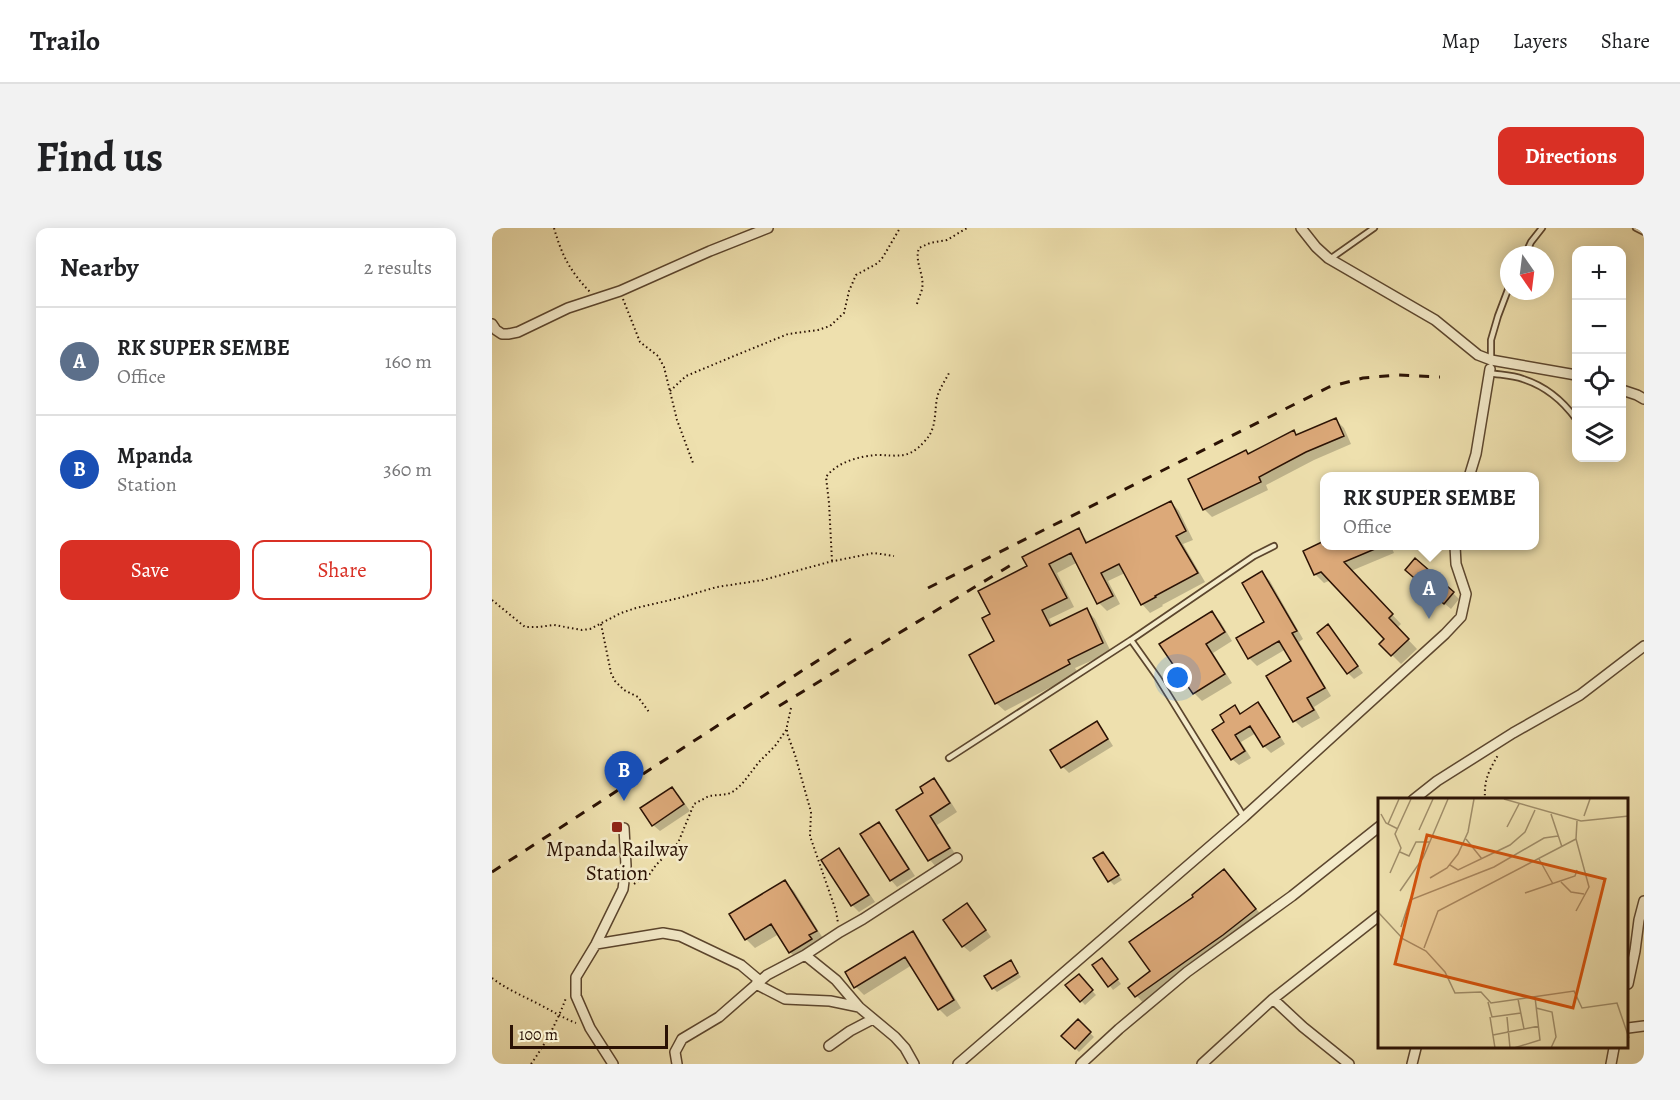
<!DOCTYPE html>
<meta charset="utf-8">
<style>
:root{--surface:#fff;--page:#f2f2f2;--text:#202124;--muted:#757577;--line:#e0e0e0;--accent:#d93025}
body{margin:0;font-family:Alegreya,serif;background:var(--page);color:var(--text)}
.controls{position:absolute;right:18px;top:18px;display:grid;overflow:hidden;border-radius:12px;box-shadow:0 3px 15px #0003}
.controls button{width:54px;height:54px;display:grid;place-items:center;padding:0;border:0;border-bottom:2px solid var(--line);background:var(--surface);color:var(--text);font:30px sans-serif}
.compass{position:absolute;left:1008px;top:18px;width:54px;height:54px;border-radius:50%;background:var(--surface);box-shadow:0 3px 15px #0003;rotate:166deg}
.scale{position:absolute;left:18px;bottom:15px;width:158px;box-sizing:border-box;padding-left:6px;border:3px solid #2b1204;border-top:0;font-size:16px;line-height:21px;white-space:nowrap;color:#2b1204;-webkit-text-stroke:4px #f4ebca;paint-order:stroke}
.you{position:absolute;left:686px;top:450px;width:21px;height:21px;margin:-15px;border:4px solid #fff;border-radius:50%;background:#1a73e8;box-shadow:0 0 0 9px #1a73e833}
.badge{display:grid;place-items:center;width:39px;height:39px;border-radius:50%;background:var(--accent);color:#fff;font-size:20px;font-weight:700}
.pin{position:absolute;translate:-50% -50px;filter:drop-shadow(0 2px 3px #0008)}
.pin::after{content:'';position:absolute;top:32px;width:21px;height:18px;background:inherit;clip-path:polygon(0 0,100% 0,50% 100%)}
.popup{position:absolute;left:828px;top:244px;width:219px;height:78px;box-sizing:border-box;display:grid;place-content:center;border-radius:12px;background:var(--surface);filter:drop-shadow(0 2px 4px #0005);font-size:20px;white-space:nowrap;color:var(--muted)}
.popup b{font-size:22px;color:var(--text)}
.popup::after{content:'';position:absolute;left:50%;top:100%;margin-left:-12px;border:12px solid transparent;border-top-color:var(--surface)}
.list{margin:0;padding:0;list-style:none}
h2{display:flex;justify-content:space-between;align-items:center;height:78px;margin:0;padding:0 24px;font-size:26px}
h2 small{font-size:20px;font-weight:400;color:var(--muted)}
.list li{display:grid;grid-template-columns:39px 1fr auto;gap:18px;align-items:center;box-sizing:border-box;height:108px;padding:0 24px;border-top:2px solid var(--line)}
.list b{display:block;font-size:22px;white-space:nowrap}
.list p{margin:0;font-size:20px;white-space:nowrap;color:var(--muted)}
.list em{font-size:20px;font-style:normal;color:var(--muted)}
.actions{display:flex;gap:12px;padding:18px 24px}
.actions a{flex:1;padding:14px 0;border:2px solid var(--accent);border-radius:12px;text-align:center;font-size:21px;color:var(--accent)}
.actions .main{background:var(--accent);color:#fff}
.icon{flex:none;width:33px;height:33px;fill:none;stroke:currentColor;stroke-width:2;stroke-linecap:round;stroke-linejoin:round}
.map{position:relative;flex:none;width:1152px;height:836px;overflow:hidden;border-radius:12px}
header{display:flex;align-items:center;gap:36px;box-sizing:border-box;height:84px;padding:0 30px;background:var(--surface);border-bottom:2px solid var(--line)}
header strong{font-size:28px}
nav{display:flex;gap:33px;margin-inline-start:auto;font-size:21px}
.intro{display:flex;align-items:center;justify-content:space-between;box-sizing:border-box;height:144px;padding:0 36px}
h1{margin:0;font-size:42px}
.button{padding:15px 27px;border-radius:12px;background:var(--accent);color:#fff;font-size:21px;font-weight:700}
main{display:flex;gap:36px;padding:0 36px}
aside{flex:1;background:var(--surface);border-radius:12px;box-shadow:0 3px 15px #0003}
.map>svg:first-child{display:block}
.shadow{fill:#0003}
.building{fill:#dca979;stroke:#2b1204;stroke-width:1.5}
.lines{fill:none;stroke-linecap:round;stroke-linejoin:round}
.lane-casing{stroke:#5c462e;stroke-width:8}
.street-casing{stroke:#5c462e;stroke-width:12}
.path{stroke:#2b1204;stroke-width:2;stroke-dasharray:1.5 3;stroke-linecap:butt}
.lane{stroke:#f4ebca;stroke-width:4.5}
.street{stroke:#f4ebca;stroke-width:9}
.rail{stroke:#2b1204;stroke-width:3;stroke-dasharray:10 10;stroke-linecap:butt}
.poi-dot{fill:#8f2418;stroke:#f4ebca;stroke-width:2}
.labels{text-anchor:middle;stroke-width:5;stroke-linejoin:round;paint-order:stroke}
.poi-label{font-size:21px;fill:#2b1204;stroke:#f4ebca}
.inset-road{fill:none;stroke:#a08e6a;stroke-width:1.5}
.view{fill:#d5520b;fill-opacity:0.15;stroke:#d5520b;stroke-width:3}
.inset-edge{fill:none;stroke:#2b1204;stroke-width:3}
</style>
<header>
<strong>Trailo</strong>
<nav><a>Map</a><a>Layers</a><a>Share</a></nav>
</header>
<div class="intro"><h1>Find us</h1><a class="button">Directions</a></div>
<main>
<aside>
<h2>Nearby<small>2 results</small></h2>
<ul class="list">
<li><span class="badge" style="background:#5c6f8a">A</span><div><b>RK SUPER SEMBE</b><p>Office</p></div><em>160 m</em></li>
<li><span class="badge" style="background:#1a4fb4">B</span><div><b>Mpanda</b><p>Station</p></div><em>360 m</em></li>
</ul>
<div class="actions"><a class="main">Save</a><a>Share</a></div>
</aside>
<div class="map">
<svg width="1152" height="836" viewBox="0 0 1152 836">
<rect width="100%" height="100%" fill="#eee0ae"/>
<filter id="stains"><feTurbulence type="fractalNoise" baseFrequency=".00333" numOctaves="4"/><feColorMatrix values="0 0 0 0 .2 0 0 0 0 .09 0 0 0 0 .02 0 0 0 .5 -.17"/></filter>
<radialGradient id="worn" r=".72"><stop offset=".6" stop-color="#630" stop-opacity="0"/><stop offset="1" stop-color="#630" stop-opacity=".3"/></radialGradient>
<path class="shadow" d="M844 192 852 200 859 216 822 232 774 257 776 262 720 289 712 281 757 227 802 204 806 208Z
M679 274 687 283 701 312 691 316 713 354 670 377 671 378 658 385 650 376 633 345 616 353 628 376 615 383 607 375 586 334 565 345 582 379 557 391 561 398 595 382 603 391 619 424 583 440 586 445 513 483 504 475V414L500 387 537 338 586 302 597 315Z
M832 315V318H899L902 325 859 343 909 396 905 400 925 421 909 436 889 416 894 411 839 352 832 355 823 346Z
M770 345 778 353 811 411 807 414 839 468 822 479 828 490 810 500 803 493 801 434 794 421 765 438 757 430 774 395Z
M921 349 961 365 967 371 959 381Z
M720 385 728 393 740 413 721 425 740 455 710 473 702 465 669 416Z
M842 405 871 445 862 451 856 445Z
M765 476 772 483 793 516 779 525 772 518 764 505 749 514 759 530 747 537 740 531 734 495 743 479 750 486Z
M605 495 611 502 621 518 577 545 571 539Z
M442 552 450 560 465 584 445 597 465 629 446 641 438 632 406 582 433 565Z
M180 561 187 567 198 583 168 603 161 597Z
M387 596 393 602 423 648 405 659 399 652Z
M346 622 353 629 383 674 367 684 361 678 331 632Z
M611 625 630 652 622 657 618 653Z
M732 643 772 690 653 777 638 760 660 743 703 669Z
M293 654 302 663 332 712 307 733 298 724 287 706 263 720 254 711 239 687Z
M481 684 499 709 478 724 471 718Z
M420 705 428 713 469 780 455 789 447 781 420 737 372 767 364 759 355 745Z
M518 734 529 749 505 764 501 760Z
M614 736 629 756 621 762 618 758Z
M586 748 604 767 593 777 575 757Z
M586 793 602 809 587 824 571 808Z"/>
<path class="building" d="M844 190 852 208 814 224 767 249 769 254 711 282 696 251 754 222 756 226 802 202 804 207Z
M679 273 694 303 684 308 706 345 663 368 664 369 649 377 627 336 609 345 621 368 605 376 579 325 557 336 575 370 550 382 558 398 595 380 611 415 576 432 578 436 503 476 477 427 502 413 490 390 498 386 486 363 535 338 530 329 587 300 594 315Z
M832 313V318H890L852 334 901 386 897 390 917 411 899 428 887 416 892 411 829 344 822 347 811 323Z
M923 330 962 364 952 376 913 342Z
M770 343 805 403 800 405 833 460 815 470 822 482 801 494 774 448 799 433 787 413 756 431 744 410 772 394 750 355Z
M720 383 733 404 714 416 733 446 701 466 667 416Z
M836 396 866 438 855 446 825 405Z
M766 474 788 509 771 519 758 498 743 507 753 523 739 532 720 502 732 494 728 487 743 477 748 486Z
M605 493 616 511 569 540 558 522Z
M442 550 458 575 438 588 458 620 436 633 404 582 431 565 428 559Z
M180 559 192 576 160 598 148 580Z
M387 594 417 641 398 653 368 606Z
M347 620 377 667 359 678 329 632Z
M611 624 627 647 616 654 601 630Z
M732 641 764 681 731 707 643 769 636 760 658 743 637 714 701 669 700 667Z
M293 652 325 703 317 707 320 711 297 725 279 696 253 712 237 686Z
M475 675 494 702 470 719 451 692Z
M421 703 462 772 446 782 413 729 362 760 353 744Z
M610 730 626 751 616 759 600 737Z
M519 732 526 745 500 761 492 748Z
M587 746 601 762 588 774 573 757Z
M586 791 599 804 583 821 569 808Z"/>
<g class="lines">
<defs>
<path id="lane" d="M1144 0 1152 4
M1033 27 1039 14 1050 0
M838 31 882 0
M999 132V112L1006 88 1017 59
M997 145C1008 147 1020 147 1031 151 1053 158 1071 173 1084 191
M639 412 666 450 752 589
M457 530 639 412 762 328 782 318"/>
<path id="street" d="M809 0 824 19 836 30 943 92 986 127 999 132 1084 147
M0 96 4 102 10 106H16L26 104 76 80 128 63 218 23 276 0
M1130 162 1145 167 1152 171
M977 249 984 226 998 141
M921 572 945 553 1021 505 1088 467 1152 418
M104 716 171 705 188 708 249 737 268 753
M313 727 344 752 367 779 403 809 413 820 422 836
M264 756 293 771 338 773 367 779
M1136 756 1143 723 1147 692 1152 673
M781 771 811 799 857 836
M1136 800 1152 798
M337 818 358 803 381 791
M121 836 98 800 84 768V749L104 716 131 661 134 638 132 600
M185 836 183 824 190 811 227 789 275 747 313 727 348 704 371 691 465 630
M466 836 752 589 953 406 969 389 974 366 964 336 963 318
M589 836 627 801 695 744 800 668 888 598
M710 836 781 771 888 687
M920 836 924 820
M1119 836 1122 820"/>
</defs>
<use href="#lane" class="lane-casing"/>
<use href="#street" class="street-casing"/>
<path class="path" d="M62 0C70 28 78 43 98 64
M131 71 148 114 166 128 172 139 185 192 201 235
M425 76C426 71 429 66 430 61 433 47 422 34 427 20L438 15 455 12 475 0
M178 163 194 148 242 128 296 106 326 102 338 98 352 85 357 63 364 47 386 35 391 29 408 0
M340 333 337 275 334 249C345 234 368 228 385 227 405 227 416 232 432 214 445 201 442 187 445 170 447 161 453 153 457 145
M0 372 33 399H46L62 397 90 402 98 401 129 385 144 380 187 370 225 359 271 352 337 334 382 325 402 328
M109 396 119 445 123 453 132 462 146 469 157 484
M299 480 295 498V505L303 527 319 584 318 608 344 683 346 695
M993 572C992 551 996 545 1006 527
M142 656 157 647 164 637 186 615 202 576 217 568 236 566 242 563 250 556 267 534 283 518 295 501
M0 750C17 763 36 770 54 780 64 785 73 791 84 795
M39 836C54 815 65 794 74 770"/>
<use href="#lane" class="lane"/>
<use href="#street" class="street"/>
<path class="rail" d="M436 360 837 159 871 150 905 147 948 149
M287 478 519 337
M0 644 359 411"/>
</g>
<rect class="poi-dot" x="119" y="593" width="12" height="12" rx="3"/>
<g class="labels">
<g class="poi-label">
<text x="125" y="628">Mpanda Railway<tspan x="125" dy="24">Station</tspan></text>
</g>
</g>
<g transform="translate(886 570)">
<rect width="250" height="250" fill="#eee0ae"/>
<path class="inset-road" d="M126 1 203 23 251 18M3 16 8 25 20 31M173 16 184 49M206 18 212 1M10 26 21 1M129 29 141 6M41 32 55 1M88 41 104 61M22 54 31 58 38 44H52M161 61 175 86M72 67 80 72 132 47 147 34 157 12M12 75 23 50 17 36 33 1M52 80 69 70 80 56 90 34 96 1M183 84 193 94 206 96M22 93 45 60 70 1M147 95 197 78 199 72M198 113 211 89 198 41 199 23M0 114 25 141 48 153 67 174 77 195 103 194 113 205 196 193 204 210 239 205 251 240M23 129 32 102 116 69 166 40 180 38M46 150 60 113 198 41M140 201 146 231M110 204 114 219 143 215M158 210 174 214 178 239 173 250M112 219 117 250M129 219 132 250M115 237 161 228M136 250 162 242 157 199"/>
<path class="view" d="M49 37 227 81 195 210 17 166Z"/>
<rect width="250" height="250" class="inset-edge"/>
</g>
<rect width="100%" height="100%" filter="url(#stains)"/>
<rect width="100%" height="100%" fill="url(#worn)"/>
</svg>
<div class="controls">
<button>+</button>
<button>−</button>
<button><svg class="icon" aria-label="locate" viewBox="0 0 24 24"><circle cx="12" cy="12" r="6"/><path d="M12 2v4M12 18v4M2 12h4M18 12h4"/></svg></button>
<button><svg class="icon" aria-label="layers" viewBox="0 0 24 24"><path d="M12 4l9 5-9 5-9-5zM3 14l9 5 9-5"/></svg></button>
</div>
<svg class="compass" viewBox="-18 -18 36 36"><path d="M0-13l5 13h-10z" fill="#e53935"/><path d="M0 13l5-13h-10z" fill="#757577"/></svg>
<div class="scale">100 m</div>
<div class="you"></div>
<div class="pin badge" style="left:937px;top:391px;background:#5c6f8a">A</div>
<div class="popup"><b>RK SUPER SEMBE</b>Office</div>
<div class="pin badge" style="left:132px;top:573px;background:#1a4fb4">B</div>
</div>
</main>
